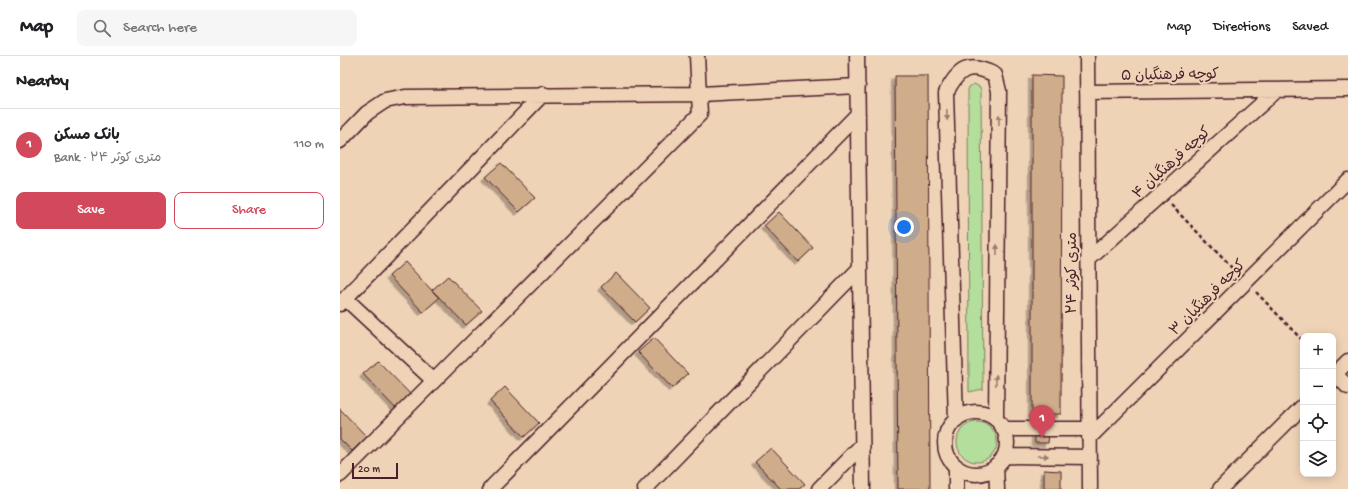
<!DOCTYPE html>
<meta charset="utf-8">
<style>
:root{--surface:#fff;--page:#f6f6f6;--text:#202124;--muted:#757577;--line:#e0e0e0;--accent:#d1495b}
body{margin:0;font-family:"Gochi Hand","Playpen Sans Arabic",sans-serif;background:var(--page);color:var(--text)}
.controls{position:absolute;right:12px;bottom:12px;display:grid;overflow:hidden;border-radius:8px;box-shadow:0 2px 10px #0003}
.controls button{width:36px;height:36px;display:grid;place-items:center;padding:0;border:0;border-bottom:1px solid var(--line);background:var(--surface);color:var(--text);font:20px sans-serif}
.scale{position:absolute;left:12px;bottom:10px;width:46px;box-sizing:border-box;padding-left:4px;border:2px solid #4a1f2b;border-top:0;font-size:11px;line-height:14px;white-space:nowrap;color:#4a1f2b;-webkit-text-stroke:3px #efd3b6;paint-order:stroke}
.you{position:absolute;left:564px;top:171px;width:14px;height:14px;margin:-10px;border:3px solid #fff;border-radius:50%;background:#1a73e8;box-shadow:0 0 0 6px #1a73e833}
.badge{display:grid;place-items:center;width:26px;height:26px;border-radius:50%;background:var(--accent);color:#fff;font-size:13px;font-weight:700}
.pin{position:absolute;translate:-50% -33px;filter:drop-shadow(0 1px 2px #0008)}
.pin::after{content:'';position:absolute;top:21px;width:14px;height:12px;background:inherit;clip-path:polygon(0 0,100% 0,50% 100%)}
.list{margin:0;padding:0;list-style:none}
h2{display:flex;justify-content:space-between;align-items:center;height:52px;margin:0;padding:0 16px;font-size:17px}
h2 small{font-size:13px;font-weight:400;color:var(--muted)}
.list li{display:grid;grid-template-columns:26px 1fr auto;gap:12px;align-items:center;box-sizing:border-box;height:72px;padding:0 16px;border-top:1px solid var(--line)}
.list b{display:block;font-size:15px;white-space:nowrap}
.list p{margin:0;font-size:13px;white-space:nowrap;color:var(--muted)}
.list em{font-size:13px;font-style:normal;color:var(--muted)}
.actions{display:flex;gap:8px;padding:12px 16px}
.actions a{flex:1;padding:9px 0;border:1px solid var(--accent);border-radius:8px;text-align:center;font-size:14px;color:var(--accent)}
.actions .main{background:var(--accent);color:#fff}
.icon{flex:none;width:22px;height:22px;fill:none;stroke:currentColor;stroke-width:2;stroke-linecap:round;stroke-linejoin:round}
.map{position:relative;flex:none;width:1008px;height:433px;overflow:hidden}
header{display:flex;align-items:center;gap:24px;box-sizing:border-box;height:56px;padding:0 20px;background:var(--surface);border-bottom:1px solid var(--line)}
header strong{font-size:19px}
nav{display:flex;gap:22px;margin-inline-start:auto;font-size:14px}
.search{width:280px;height:36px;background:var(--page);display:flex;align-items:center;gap:10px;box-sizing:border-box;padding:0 14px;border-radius:8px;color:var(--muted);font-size:15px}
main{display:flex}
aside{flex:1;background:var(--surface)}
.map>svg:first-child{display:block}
.green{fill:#b4de9b;stroke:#7f7e63}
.building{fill:#d0ad8a;stroke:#4a1f2b;filter:url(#shadow)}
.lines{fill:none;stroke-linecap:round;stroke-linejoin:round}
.street-casing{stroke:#4a1f2b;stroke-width:17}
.path{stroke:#4a1f2b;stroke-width:2.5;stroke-dasharray:4 3;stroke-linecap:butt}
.street{stroke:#efd3b6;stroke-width:14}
.oneway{fill:#9c7970}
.labels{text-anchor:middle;stroke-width:4;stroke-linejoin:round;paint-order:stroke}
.street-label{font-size:15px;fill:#4a1f2b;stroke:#efd3b6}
</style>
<header>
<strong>Map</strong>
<div class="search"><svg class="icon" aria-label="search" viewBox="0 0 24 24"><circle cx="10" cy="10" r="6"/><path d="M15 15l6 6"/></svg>Search here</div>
<nav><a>Map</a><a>Directions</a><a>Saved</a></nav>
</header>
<main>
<aside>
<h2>Nearby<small></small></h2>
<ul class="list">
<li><span class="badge">1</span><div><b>بانک مسکن</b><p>Bank · ۲۴ متری کوثر</p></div><em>110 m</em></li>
</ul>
<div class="actions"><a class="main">Save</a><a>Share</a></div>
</aside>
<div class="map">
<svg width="1008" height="433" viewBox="0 0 1008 433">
<defs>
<filter id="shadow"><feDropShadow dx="-3.5" dy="3.5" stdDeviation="0" flood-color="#0004"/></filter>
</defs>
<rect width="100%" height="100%" fill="#efd3b6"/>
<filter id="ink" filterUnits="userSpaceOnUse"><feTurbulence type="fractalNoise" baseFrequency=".025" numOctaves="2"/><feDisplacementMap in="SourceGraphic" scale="8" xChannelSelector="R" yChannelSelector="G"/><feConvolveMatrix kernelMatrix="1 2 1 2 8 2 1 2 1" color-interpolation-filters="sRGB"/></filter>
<g filter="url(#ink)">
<path class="green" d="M634 28 640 31 641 34 643 333 629 336 628 34 629 31Z
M617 386a20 20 0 1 1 40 0a20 20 0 1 1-40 0Z"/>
<path class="building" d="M692 19 722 20 721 358H692Z
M555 20H588L590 433H558Z
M161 107 195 142 179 156 145 121Z
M439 156 473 192 458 206 424 170Z
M65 206 99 242 83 256 49 220Z
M276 217 310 252 295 266 261 231Z
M108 220 142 255 126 269 92 234Z
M314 282 348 318 332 332 298 296Z
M38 305 72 340 57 354 23 318Z
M165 331 199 367 184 381 150 345Z
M0 353 27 381 12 395 0 383Z
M695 378H709L708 387H695Z
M431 392 465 428 459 433H441L415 406Z
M704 414 721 415V433H704Z"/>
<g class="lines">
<defs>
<path id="street" d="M517 0 523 433
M747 0 750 433
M747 36 1008 33
M0 85 27 57 45 45 65 41 360 38 518 30
M748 204 937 34
M6 243 93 324
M0 248 203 38
M995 318 1008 331
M993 320 1008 305
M605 387a31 31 0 1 1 62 0a31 31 0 1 1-62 0Z
M616 364 606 37C618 13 629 5 655 19L659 35 656 363
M663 373H749
M749 382 1008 124
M664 400 750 401
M656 410 657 433
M0 419 360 58 357 0
M150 433 518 58
M305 433 520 212
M479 433 522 389
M616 433V410
M880 433 963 350"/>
</defs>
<use href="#street" class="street-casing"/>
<path class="path" d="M831 149 896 216
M916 236 963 285"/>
<use href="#street" class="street"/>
</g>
<defs><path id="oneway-solid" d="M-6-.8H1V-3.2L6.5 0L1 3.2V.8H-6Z"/></defs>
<g class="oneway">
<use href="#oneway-solid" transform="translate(607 59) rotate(88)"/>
<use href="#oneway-solid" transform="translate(659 64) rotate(-89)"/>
<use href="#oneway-solid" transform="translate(657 194) rotate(-89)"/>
<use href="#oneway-solid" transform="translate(656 324) rotate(-89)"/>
<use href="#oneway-solid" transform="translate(703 400)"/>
</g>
</g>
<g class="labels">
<g class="street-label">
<text transform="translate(830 18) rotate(-1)" y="5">کوچه فرهنگیان ۵</text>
<text transform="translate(831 106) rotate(-42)" y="5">کوچه فرهنگیان ۴</text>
<text transform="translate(731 217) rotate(-90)" y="5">۲۴ متری کوثر</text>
<text transform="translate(867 241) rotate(-45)" y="5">کوچه فرهنگیان ۳</text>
</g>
</g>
</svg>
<div class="controls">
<button>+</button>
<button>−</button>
<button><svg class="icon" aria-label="locate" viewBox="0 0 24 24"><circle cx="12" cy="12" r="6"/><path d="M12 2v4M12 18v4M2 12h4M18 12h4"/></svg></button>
<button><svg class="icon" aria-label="layers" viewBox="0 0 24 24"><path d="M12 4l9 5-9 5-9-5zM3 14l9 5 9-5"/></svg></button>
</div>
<div class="scale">20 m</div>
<div class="you"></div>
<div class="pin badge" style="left:702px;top:382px">1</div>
</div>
</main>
